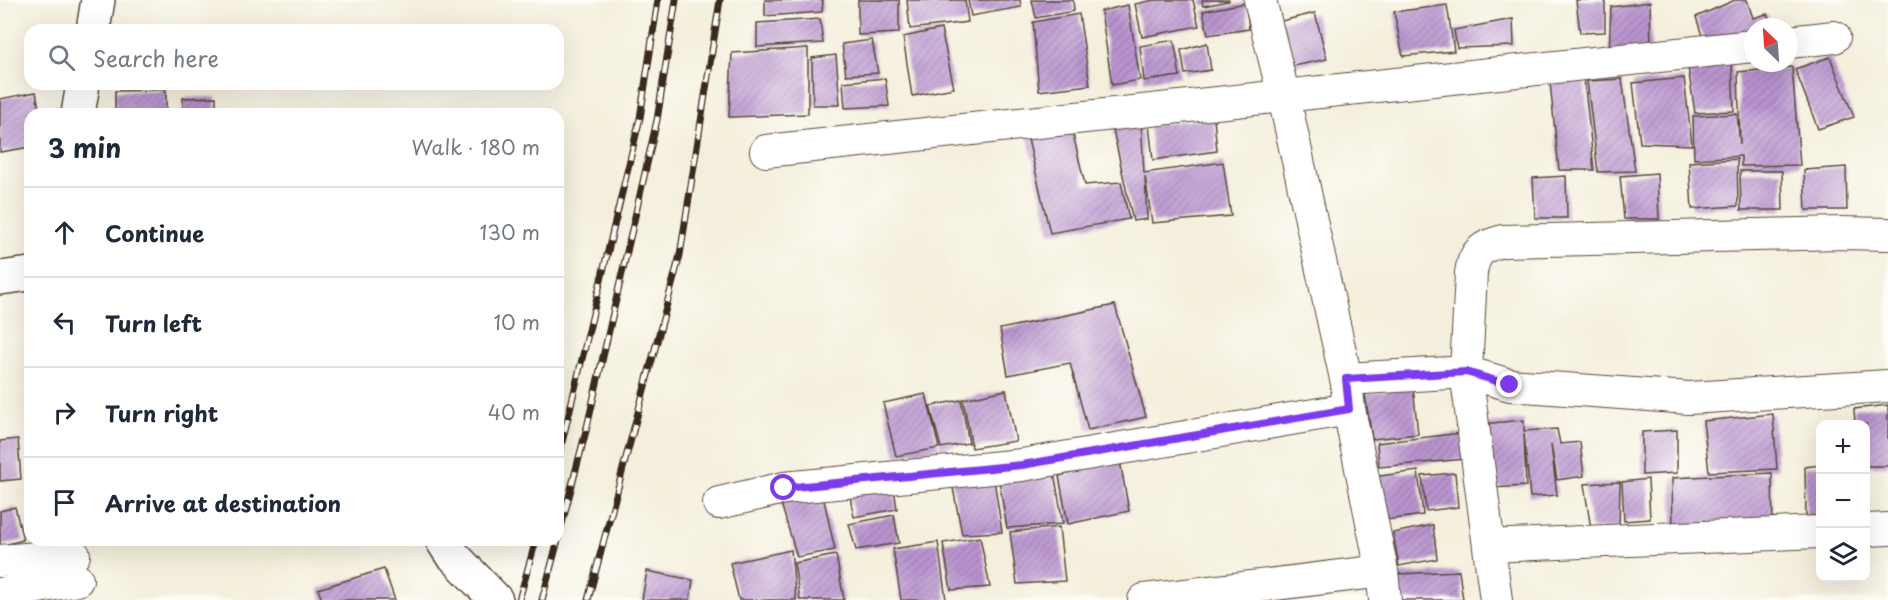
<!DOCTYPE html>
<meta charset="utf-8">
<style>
:root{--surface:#fff;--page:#f2f2f3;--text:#1f2937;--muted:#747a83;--line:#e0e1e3}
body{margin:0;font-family:"Playpen Sans",sans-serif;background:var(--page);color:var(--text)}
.controls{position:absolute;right:18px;bottom:18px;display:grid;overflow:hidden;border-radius:12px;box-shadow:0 6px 24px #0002}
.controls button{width:54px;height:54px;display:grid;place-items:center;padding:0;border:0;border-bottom:2px solid var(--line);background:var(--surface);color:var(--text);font:30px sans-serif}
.compass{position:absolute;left:1744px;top:18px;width:54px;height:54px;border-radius:50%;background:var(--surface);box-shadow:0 6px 24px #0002;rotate:335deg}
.stop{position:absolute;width:18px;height:18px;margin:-14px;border:4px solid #7c3aed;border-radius:50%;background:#fff}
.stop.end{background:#7c3aed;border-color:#fff;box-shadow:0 2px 6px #0008}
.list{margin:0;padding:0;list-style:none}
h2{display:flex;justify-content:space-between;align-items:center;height:78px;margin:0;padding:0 24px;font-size:26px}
h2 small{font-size:20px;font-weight:400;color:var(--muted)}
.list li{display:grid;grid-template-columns:39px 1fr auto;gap:18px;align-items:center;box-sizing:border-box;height:90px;padding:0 24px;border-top:2px solid var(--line)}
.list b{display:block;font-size:22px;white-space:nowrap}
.list em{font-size:20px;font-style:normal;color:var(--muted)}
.icon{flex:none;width:33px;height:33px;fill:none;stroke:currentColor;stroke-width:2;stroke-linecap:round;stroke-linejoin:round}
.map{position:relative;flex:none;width:1888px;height:600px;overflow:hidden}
.search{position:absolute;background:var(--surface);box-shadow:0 6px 24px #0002;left:24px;top:24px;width:540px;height:66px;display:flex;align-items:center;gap:15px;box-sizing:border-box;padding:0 21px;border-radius:18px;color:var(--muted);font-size:22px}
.panel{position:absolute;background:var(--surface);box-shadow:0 6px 24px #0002;left:24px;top:108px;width:540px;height:438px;border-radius:18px}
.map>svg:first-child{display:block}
.building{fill:url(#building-hatch)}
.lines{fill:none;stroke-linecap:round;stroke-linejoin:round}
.minor-casing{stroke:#57483a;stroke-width:34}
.secondary-casing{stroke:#57483a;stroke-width:36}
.minor{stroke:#fff;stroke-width:32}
.secondary{stroke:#fff;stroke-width:33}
.rail-casing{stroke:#3b2a1e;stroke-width:7}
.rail{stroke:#fdfcf7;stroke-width:4.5;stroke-dasharray:14;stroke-linecap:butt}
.route{stroke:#7c3aed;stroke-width:8}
</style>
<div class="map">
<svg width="1888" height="600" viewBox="0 0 1888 600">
<defs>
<pattern id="building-hatch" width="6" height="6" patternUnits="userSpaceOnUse" patternTransform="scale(1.5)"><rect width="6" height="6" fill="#ba94d0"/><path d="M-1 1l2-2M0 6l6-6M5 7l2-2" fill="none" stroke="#9879a8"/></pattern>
</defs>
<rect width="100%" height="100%" fill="#fdfcf7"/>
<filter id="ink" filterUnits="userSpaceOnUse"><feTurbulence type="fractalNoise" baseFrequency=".0167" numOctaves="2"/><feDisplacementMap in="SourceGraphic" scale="12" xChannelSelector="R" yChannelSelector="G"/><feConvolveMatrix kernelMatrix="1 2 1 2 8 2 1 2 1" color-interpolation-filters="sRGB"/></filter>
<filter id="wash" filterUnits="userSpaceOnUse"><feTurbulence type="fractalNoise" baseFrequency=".008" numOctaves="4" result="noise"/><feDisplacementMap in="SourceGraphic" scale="24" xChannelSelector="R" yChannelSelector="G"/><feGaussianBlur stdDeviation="1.35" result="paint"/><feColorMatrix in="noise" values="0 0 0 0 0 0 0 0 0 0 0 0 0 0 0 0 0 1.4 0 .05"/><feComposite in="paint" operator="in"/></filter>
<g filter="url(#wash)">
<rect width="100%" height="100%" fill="#f4efdc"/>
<g id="blocks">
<path class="building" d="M765 0H823L822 12 765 16Z
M858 0H899V33L858 35Z
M907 0H965L968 22 910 29Z
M968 0H1020L1021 7 971 16Z
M1032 0H1073L1074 11 1036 18Z
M1154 0H1193L1199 26 1142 37 1135 4Z
M1202 0H1229V1L1203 6Z
M1576 0H1605V32L1580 33Z
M1735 0H1747L1753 18 1767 14 1773 27H1753V41L1706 48 1696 17Z
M1650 2 1651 51 1609 55 1611 7Z
M1246 3 1249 29 1208 35 1203 11Z
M1128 5 1140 80 1112 85 1101 11Z
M1447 5 1454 51 1403 56 1394 12Z
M1315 13 1327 59 1284 68 1273 23Z
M1079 14 1090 85 1039 91 1033 22Z
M820 19 823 43 757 47V23Z
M1513 19 1514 46 1457 48 1454 30Z
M941 29 954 88 912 96 903 37Z
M872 40 878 73 846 75 842 44Z
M1174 40 1180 76 1144 81 1140 46Z
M1207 43 1211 70 1185 74 1181 50Z
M808 48V114L729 117 732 53Z
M836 55 840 105H813L812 58Z
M1830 57 1854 117 1818 129 1795 69Z
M1732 63 1734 111 1695 113 1688 67Z
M1792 67 1800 165 1741 166V156L1694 159 1693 116 1737 114 1740 144 1738 72Z
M885 78 889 106 845 108 843 82Z
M1584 78 1594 170H1559L1550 82Z
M1684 78 1692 145 1640 143 1633 83Z
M1622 79 1635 171 1598 172 1587 81Z
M166 90V114H115V91Z
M36 92 40 114H30V147L0 152V99Z
M216 97V114H183V98Z
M1214 118 1217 151 1153 160 1149 125Z
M1141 120 1144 173 1223 162 1231 216 1152 223 1145 176 1147 219 1133 221 1112 125Z
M1071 126 1085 185 1121 182 1129 219 1050 233 1027 135Z
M1737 159 1738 206 1692 209 1689 162Z
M1846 167 1847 210H1806L1804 170Z
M1740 171H1782L1783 210H1741Z
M1657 173 1659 219H1624L1620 176Z
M1566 176 1567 218H1535L1533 178Z
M1115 305 1146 417 1088 430 1070 363 1008 375 1000 329Z
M1413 387 1418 434 1372 439 1365 394Z
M1006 390 1016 441 972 448 963 399Z
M926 394 939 448 896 456 883 403Z
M961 400 969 443 941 448 930 406Z
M1888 405V466H1866V424H1855L1854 409Z
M1773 414 1777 469 1709 472 1703 421Z
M1524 420V431L1557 429 1560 444 1580 442 1584 476 1557 480 1551 445 1557 495 1530 497 1524 434 1526 486 1490 488 1481 424Z
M1677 430V473L1642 475V432Z
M1461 433 1465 459 1379 467 1377 443Z
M18 439 21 479 0 481V441Z
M1120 461 1129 511 1068 524 1059 476Z
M1820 465V515L1806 517 1805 467Z
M1418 471 1423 515 1378 521 1372 477Z
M1054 472 1063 524 1007 528 998 474Z
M993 473 1002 532 962 534 951 478Z
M1455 473 1458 507 1426 511 1422 476Z
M1772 473 1773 528 1673 533 1672 478Z
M1648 479 1650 519 1624 521 1622 482Z
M893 482 897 509 854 517 848 487Z
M1620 482 1619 528 1591 529 1584 484Z
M822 491 835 550 797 557 780 500Z
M15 507 23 540 0 546V511Z
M894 515 899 543 856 550 849 524Z
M1433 525 1437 559 1399 566 1393 533Z
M1059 527 1065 581 1017 584 1010 532Z
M980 537 990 587 951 590 943 543Z
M938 542 946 600H901L893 549Z
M791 550 796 600H739L730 563Z
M836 555 844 600H800L794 563Z
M384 569 395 600H322L318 589Z
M647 571 693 580 690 600H642Z
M1459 571 1463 600H1401L1398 574Z"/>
</g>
</g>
<g filter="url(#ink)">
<use href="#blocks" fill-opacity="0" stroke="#57483a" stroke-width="1.5"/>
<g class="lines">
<defs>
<path id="minor" d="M1260 0 1284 97 1346 379 1466 372 1510 385 1689 398 1888 386
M1789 42 1834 37
M766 151 1753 46
M1347 389 1349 409 1382 571 1385 600
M719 503 784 488 1022 465 1349 409
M1866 530 1888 529
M1489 546 1820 532
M0 561 74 555
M0 594 77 580
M1144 600 1382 571
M1496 600 1466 372 1471 273C1474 252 1482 246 1503 241L1840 233 1888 234"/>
<path id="secondary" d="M93 30 98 0
M78 114 83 84
M0 278 30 274
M442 540 449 551 496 600"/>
</defs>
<use href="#minor" class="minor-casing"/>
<use href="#secondary" class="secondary-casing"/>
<use href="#minor" class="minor"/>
<use href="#secondary" class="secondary"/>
<defs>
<path id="rail" d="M558 459 640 118 658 0
M558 539 587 427 657 120 676 0
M519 600 536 540
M542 600 558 540
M588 600 680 255 720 0"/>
</defs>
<use href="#rail" class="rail-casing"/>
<use href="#rail" class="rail"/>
</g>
</g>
<g class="lines" filter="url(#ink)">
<path class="route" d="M784 488 1022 465 1349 409 1346 379 1466 372 1510 385"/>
</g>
</svg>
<div class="controls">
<button>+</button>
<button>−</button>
<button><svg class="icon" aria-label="layers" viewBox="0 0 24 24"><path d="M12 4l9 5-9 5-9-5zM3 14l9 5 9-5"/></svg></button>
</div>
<svg class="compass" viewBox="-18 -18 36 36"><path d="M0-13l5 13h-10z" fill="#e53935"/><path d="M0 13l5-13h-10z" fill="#747a83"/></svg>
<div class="stop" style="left:784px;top:488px"></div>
<div class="stop end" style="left:1510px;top:385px"></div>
<div class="search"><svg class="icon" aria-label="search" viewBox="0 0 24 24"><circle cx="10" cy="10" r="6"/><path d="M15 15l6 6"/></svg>Search here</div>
<section class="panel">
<h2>3 min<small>Walk · 180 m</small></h2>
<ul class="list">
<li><svg class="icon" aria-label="ahead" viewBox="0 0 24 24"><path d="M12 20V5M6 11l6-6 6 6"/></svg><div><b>Continue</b></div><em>130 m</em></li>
<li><svg class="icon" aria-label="left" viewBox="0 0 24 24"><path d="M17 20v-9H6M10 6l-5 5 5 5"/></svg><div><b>Turn left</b></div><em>10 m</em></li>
<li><svg class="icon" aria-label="right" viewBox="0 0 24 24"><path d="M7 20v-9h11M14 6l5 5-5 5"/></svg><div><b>Turn right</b></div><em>40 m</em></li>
<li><svg class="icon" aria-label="arrive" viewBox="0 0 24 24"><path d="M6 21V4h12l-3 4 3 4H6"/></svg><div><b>Arrive at destination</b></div></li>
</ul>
</section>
</div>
